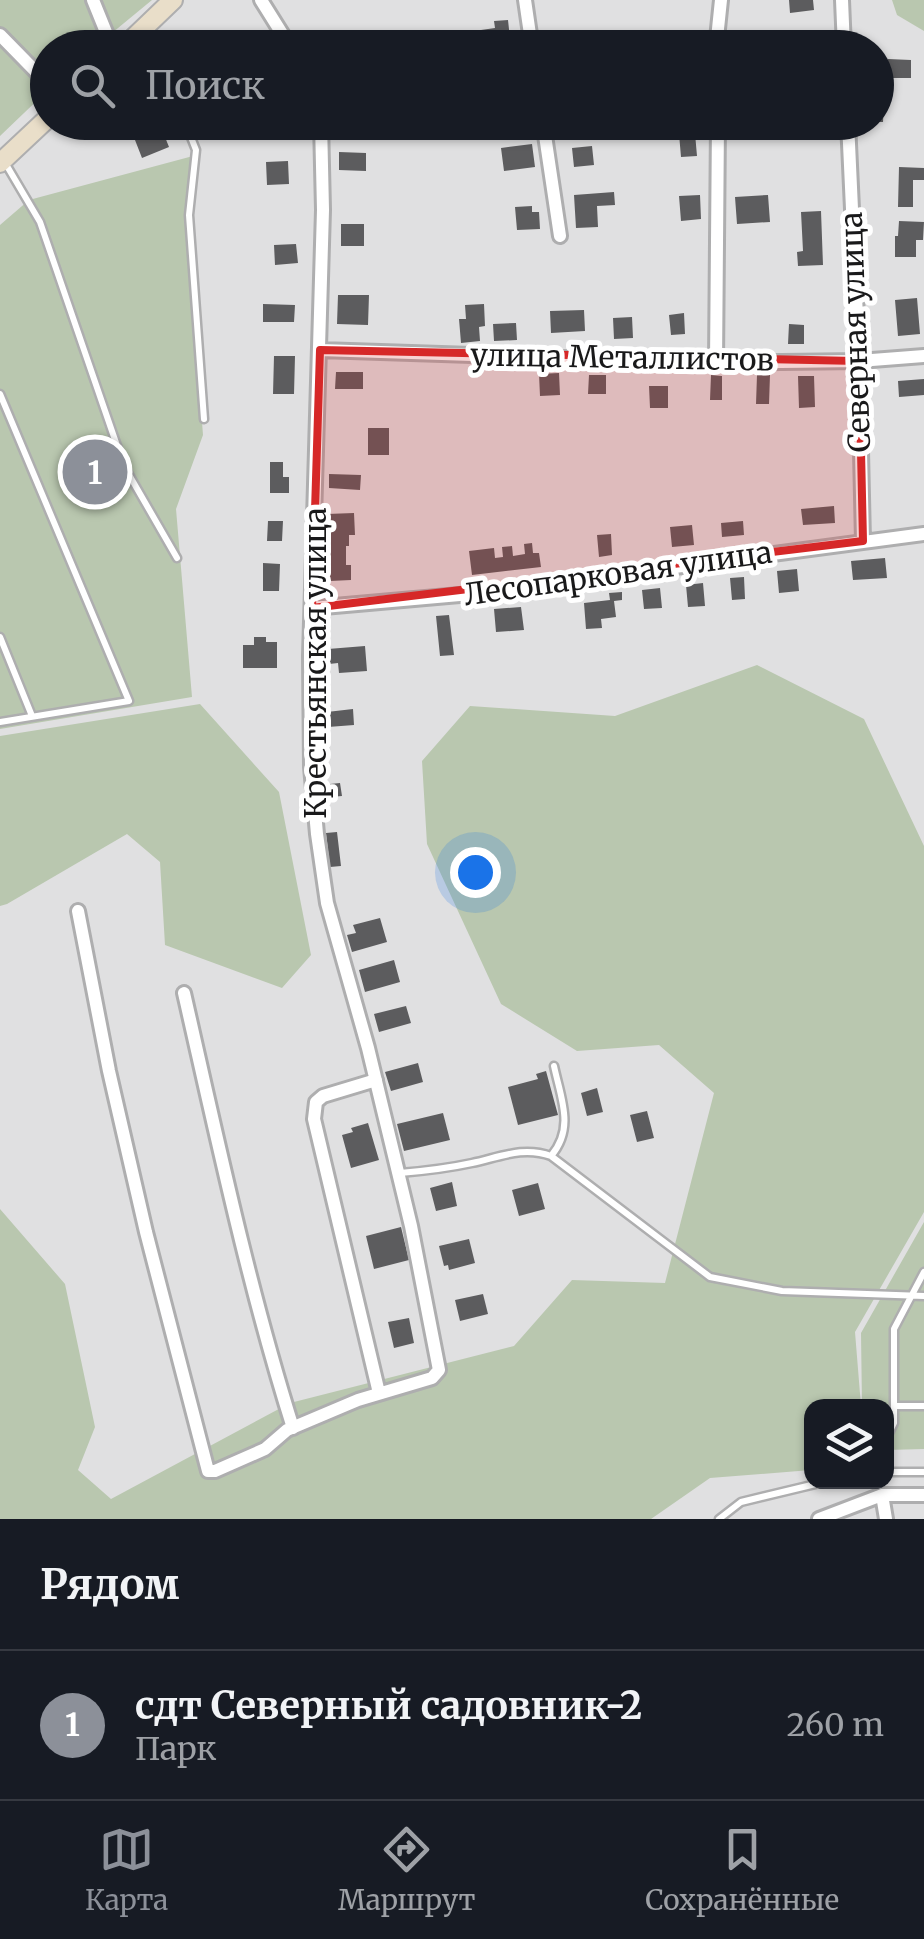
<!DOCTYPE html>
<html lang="ru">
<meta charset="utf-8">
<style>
:root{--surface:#171b24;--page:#20242c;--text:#f1f3f6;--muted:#9ea1a6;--line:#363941;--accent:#8c9099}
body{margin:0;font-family:Merriweather,serif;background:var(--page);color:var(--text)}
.controls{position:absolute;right:30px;bottom:30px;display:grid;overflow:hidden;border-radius:20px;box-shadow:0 2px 8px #0004}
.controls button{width:90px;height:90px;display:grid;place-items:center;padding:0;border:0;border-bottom:2px solid var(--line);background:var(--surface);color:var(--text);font:50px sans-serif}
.you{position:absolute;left:475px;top:872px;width:35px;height:35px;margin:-25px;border:8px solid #fff;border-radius:50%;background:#1a73e8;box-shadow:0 0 0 15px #1a73e833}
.badge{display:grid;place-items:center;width:65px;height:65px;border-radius:50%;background:var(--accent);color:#fff;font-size:32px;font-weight:700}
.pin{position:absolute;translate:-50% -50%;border:5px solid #fff;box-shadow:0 2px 10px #0006}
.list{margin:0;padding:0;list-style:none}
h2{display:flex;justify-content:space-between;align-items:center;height:130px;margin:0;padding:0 40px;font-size:42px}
h2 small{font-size:32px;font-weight:400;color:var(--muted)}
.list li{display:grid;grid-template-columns:65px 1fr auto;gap:30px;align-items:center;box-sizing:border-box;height:150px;padding:0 40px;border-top:2px solid var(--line)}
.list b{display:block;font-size:38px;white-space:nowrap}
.list p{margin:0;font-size:32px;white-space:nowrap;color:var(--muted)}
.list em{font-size:32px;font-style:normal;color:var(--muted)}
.icon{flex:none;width:55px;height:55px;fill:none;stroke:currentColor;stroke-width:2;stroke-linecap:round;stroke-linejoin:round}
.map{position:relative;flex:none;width:924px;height:1519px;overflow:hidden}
.search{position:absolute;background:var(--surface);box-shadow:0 2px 8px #0004;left:30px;right:30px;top:30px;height:110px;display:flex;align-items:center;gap:25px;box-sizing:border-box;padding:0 35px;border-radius:55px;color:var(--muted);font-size:38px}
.sheet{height:280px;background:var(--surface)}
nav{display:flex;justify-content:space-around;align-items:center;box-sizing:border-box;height:140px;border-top:2px solid var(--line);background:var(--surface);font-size:28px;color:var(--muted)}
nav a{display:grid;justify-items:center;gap:5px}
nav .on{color:var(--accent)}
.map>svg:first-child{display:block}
.green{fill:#b9c7af}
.building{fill:#5c5c5e}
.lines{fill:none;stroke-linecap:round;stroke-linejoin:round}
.lane-casing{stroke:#aeaeaf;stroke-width:11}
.street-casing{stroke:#aeaeaf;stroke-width:18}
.secondary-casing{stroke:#aeaeaf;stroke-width:22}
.lane{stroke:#fff;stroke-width:6}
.street{stroke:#fff;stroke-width:12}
.secondary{stroke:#e9dec9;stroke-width:18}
.marked{fill:#d62828;fill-opacity:0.2;stroke:#d62828;stroke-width:8;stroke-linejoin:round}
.labels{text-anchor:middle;stroke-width:10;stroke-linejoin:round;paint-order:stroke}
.street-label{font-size:30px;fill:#19191a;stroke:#fff}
</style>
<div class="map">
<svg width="924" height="1519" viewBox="0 0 924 1519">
<rect width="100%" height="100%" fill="#e0e0e1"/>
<path class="green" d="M0 0H152L95 47 48 48 47 91 0 136Z
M892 0H924V31L897 15Z
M193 156 186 214 203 435 176 509 192 697 0 729V225L29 200Z
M757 665 864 719 924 846V1212L855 1332 861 1406H812L811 1470 710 1478 651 1519H0V1209L65 1284 95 1427 78 1470 111 1499 290 1403 514 1346 572 1280 665 1283 714 1093 659 1045 577 1051 501 1004 427 844 422 761 470 706 615 716Z
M200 704 279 792 311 955 282 988 165 945 160 862 127 834 7 904 0 906V736Z
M924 1222V1449L887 1450 886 1406H862L861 1333Z"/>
<path class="building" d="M789 0H813L814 10 790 13Z
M508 20 511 48H483L481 30 495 28 494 21Z
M687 38 688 48H667L666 40Z
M730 38H746V48H731Z
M336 42H359V48H336Z
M888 59 911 60V78H887Z
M877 102 884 103 883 122H877Z
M128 122H159L169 147 142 158Z
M506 122H534L535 133 519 135V130L507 131Z
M678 122H694L697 156 681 157Z
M731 122H767L768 131 732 132Z
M532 144 535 167 504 171 501 148Z
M592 146 594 165 574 167 572 148Z
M339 152 366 153V171L339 170Z
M288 161 289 184 267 185 266 162Z
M899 167 924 168V180H913V207H898Z
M614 192 615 205 597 206 598 227 576 228 574 195Z
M700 195 701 219 681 221 679 196Z
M768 195 770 222 737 224 735 197Z
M532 206V212H539L540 229 517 230 515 207Z
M821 211 823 265 798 266 797 252 803 251 801 212Z
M899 221 924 222 923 240H916V257H895V236H898Z
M341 224H364V246H341Z
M296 244 298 263 275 265 274 245Z
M338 295H369L368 325 337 324Z
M917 298 920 334 898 336 895 300Z
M263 304 295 305 294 322H263Z
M484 304 485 326 479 327 480 341 461 343 459 319H466L465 305Z
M584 310 585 331 551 333 550 311Z
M684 313 685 334 671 335 669 315Z
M632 317 633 338 614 339 613 318Z
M516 323 517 340 494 341 493 324Z
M789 324 804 325V344H788Z
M274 356H295L294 394H273Z
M336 372H363V389H335Z
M559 373 560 395 540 396 539 374Z
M589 375H606V394H588Z
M711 375 722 376V400H710Z
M757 375H770L769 404H756Z
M798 376H814L815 407 799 408Z
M924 379V395L899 397 898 381Z
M649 386H668V408H650Z
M368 428H389V455H368Z
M270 462H283V477H289V493H270Z
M329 474 361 475 360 490 329 488Z
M834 506 835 523 803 525 801 509Z
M354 513 355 535H349V546H346V565H351V580L330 581 327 514Z
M268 521H283L282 541H267Z
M743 521 744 535 722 537 721 523Z
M692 525 694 545 672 547 670 527Z
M611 534 612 555 599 557 597 535Z
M532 543 533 553H539L541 567 472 575 469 551 494 548 495 558 503 557 502 547 512 546 513 556 525 554 524 544Z
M885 558 887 578 853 580 851 561Z
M263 563 280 564 279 591H263Z
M797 569 799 591 779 593 777 571Z
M744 577 745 599 732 600 730 578Z
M703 583 705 606 688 607 686 585Z
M660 588 662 608 644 609 642 590Z
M622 592V600L614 601 616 617 601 619 602 628 586 629 584 603 610 600 609 593Z
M521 607 524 630 496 632 494 609Z
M449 615 454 655 440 656 436 616Z
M254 637H266V642H277V668H243V645H254Z
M365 646 367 671 339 673 338 663 329 664 328 649Z
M353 709 354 725 328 727 327 712Z
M340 783 342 796 331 797 330 784Z
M337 832 341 866 330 867 326 833Z
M380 918 387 942 352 952 347 935 356 933 353 925Z
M394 960 400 982 365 992 359 970Z
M406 1006 411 1023 379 1032 374 1014Z
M418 1063 423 1082 391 1091 385 1072Z
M546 1071 558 1115 518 1125 508 1087 538 1079 536 1074Z
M597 1088 603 1112 587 1116 581 1093Z
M647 1111 654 1138 637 1142 630 1115Z
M443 1113 450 1140 404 1151 397 1124Z
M368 1123 379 1160 351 1168 342 1135 353 1132 351 1128Z
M452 1182 457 1206 436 1211 430 1188Z
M538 1183 545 1209 519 1216 512 1190Z
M401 1227 409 1260 374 1269 366 1236Z
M469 1239 475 1263 449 1270 448 1265 444 1266 439 1246Z
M483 1294 488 1314 460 1321 455 1300Z
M409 1318 414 1343 394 1348 388 1322Z"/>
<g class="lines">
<defs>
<path id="lane" d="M185 122 196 150 189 215 204 419
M4 161 40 222 124 466 177 558
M0 394 129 701 0 722
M0 637 32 716
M551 1156C575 1128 561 1099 554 1066
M400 1173C424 1171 449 1168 472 1163 500 1157 523 1146 551 1156L710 1277 782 1291 924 1296
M894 1406H924
M886 1439 894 1423V1329L924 1272
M886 1472H924
M719 1519 741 1502 824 1482"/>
<path id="street" d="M93 0 110 42 117 48
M261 0 291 48
M525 0 532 48
M842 0 844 48
M0 35 48 84
M716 48 721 0
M543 122 560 236
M848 122 859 361 863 541
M320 350 716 363 859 361 924 356
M716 363 718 122
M312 608 471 594 924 534
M78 911 109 1071 146 1232 208 1471H215L265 1449 287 1430 358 1400 432 1378 439 1370 411 1226 368 1048 327 903 317 834 311 767 310 656 323 210 321 122
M184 993C217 1138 248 1285 293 1428
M376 1080 323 1096 316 1102 314 1119 379 1393
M882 1495 886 1519
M819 1519 882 1495H924"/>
<path id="secondary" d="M123 48 173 0
M0 163 48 118"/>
</defs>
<use href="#lane" class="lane-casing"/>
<use href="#street" class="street-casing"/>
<use href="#secondary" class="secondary-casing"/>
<use href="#lane" class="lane"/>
<use href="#street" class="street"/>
<use href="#secondary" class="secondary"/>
</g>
<path class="marked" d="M320 350 859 361 863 541 312 608Z"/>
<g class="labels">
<g class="street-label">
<text transform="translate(856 332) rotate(-92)" y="10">Северная улица</text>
<text transform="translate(622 358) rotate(1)" y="10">улица Металлистов</text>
<text transform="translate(618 574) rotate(-8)" y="10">Лесопарковая улица</text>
<text transform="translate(316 663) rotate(-90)" y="10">Крестьянская улица</text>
</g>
</g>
</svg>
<div class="controls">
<button><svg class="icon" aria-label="layers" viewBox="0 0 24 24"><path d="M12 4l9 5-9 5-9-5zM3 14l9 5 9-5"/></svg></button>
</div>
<div class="you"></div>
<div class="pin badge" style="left:95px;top:472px">1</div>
<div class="search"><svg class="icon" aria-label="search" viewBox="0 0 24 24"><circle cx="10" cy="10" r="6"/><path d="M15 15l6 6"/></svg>Поиск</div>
</div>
<section class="sheet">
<h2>Рядом<small></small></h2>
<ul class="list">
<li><span class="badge">1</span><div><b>сдт Северный садовник-2</b><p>Парк</p></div><em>260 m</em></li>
</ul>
</section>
<nav>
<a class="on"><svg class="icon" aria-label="map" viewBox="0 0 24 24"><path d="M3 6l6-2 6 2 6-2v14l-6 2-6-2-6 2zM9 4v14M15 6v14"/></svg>Карта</a>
<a><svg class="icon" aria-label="directions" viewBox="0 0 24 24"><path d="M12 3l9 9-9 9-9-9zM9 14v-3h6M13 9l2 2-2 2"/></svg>Маршрут</a>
<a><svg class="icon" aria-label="saved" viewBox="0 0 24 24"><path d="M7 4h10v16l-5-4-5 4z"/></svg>Сохранённые</a>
</nav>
